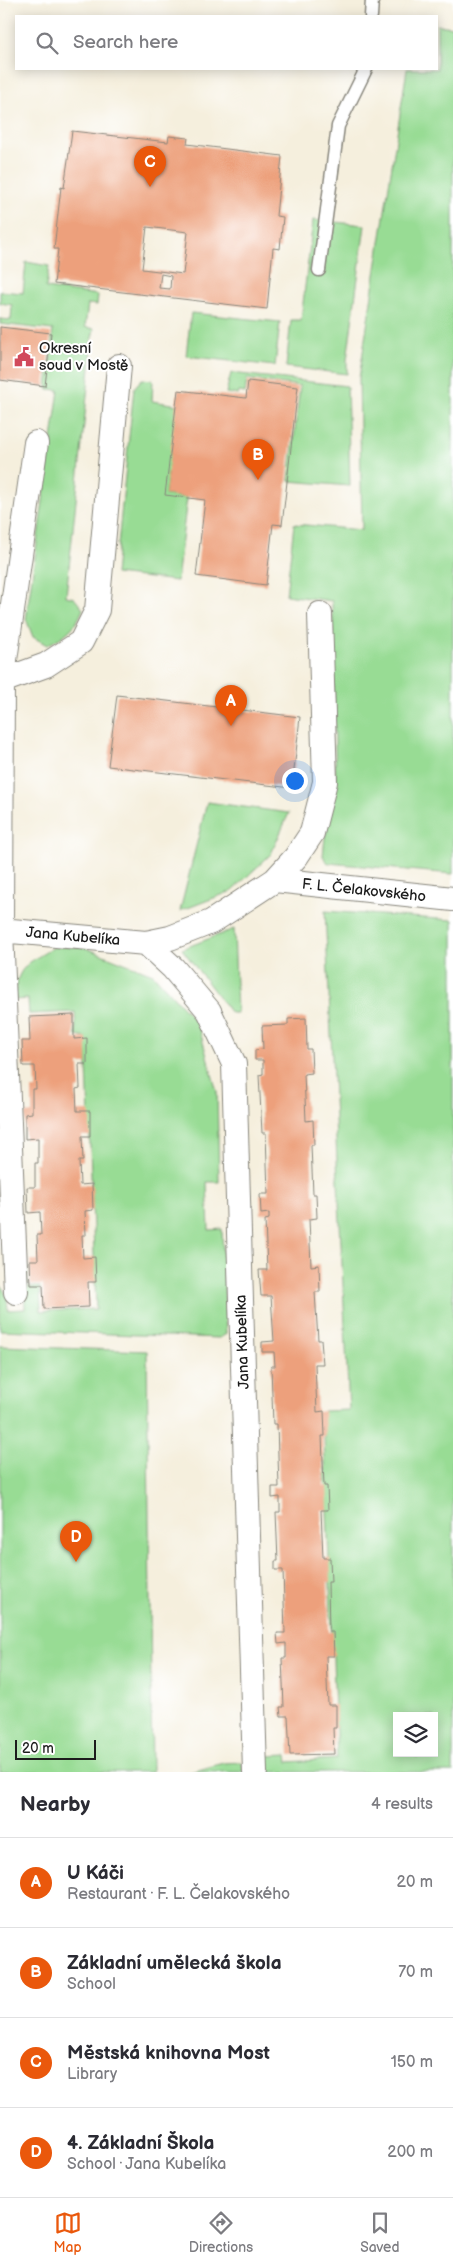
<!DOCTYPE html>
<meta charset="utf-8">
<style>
:root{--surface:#fff;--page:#f7f7f7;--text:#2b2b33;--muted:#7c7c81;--line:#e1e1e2;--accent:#ea580c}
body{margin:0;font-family:"Balsamiq Sans",sans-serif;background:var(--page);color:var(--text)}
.controls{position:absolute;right:15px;bottom:15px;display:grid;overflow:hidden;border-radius:0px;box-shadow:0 2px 12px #0003}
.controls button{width:45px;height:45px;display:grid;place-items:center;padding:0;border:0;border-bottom:1px solid var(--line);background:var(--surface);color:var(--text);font:25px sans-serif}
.scale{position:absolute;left:15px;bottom:12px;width:81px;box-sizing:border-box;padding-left:5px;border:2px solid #1c1c1c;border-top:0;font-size:14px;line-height:18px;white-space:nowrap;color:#1c1c1c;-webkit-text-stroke:4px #fff;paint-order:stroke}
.you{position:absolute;left:294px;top:780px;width:18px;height:18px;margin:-12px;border:4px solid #fff;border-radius:50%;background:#1a73e8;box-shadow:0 0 0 8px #1a73e833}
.badge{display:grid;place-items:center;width:32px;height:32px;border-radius:50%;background:var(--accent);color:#fff;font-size:16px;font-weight:700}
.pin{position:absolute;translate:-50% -41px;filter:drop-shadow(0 1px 2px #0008)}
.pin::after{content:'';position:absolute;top:26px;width:18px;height:15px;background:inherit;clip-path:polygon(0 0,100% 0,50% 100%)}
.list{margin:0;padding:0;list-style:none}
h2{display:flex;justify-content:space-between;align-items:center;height:65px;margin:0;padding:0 20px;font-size:21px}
h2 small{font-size:16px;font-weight:400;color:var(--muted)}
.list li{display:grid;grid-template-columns:32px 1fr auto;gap:15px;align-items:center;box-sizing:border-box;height:90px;padding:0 20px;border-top:1px solid var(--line)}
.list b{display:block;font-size:19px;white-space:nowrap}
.list p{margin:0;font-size:16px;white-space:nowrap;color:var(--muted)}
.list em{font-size:16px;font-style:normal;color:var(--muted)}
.icon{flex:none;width:28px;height:28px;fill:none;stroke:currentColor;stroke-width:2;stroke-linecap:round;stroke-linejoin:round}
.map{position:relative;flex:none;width:453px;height:1772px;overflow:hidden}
.search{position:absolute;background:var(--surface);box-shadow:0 2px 12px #0003;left:15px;right:15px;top:15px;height:55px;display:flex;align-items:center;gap:12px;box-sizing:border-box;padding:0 18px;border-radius:0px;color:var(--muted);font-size:19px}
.sheet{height:425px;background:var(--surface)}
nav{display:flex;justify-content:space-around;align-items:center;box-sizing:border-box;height:70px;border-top:1px solid var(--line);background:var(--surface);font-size:14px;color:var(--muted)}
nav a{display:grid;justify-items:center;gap:2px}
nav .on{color:var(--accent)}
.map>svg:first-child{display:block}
.green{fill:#98dc94;stroke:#5a7c58;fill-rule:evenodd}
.building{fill:#eda07b;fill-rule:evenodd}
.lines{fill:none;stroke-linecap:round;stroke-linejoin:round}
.lane-casing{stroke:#88867c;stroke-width:15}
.street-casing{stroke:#88867c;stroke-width:26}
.lane{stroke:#fff;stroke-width:12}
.street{stroke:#fff;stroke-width:24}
.labels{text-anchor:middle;stroke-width:4;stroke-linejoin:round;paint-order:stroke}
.poi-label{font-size:15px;fill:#1c1c1c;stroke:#fff;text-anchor:start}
.street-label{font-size:15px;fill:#1c1c1c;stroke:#fff}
</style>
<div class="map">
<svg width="453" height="1772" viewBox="0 0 453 1772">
<rect width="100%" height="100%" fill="#fff"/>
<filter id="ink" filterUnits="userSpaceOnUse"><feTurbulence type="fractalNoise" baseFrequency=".02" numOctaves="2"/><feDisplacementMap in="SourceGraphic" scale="10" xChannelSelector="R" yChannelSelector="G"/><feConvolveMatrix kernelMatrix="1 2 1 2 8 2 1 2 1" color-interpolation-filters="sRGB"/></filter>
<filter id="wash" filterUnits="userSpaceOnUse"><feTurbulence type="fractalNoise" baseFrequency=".0096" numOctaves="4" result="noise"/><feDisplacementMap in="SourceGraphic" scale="20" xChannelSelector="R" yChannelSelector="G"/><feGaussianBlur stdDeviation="1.12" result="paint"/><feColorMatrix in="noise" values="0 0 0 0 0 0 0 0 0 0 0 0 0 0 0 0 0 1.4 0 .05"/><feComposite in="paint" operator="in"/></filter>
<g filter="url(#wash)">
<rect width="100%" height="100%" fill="#f5efdd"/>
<path class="green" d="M437 25 453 27V874L328 863 323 856 325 837 336 794 332 601 286 595 294 524 362 530 359 378 407 69H437Z
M313 220 365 225 347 360V374L286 367 291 320H301Z
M26 262 49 266 46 288 98 295 97 305 88 304 85 327 94 329 90 347 92 348 66 596 74 598 83 609C76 628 65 636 47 645L33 637 26 619 59 390 47 389 53 330 0 324V319L11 320 12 305 0 303V291L23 293Z
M191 313 280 322 275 366 186 356Z
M231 373 347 386 350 486 289 481 300 386 247 379 245 393 239 392 238 395 226 393Z
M142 379 153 380 152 401 178 405 165 495 187 498 177 581 115 574 134 388Z
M207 802 289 813 271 854 232 891 180 911Z
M325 911 453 920V1772H267V1756L287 1755 288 1762 337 1759 323 1411 349 1410ZM397 1716H434V1753H425L424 1756 416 1757 415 1753H397Z
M234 929 237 1013H231L182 949Z
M54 947H83L153 974 198 1024 217 1092 219 1182H207L209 1230 222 1229 226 1334 220 1338 0 1330V1284L7 1296 8 1310 25 1309 24 1268H27L28 1287H40L41 1311 96 1309 86 1038 76 1036 75 1012 29 1014 28 999 14 1000C17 965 27 964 54 947Z
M0 1346 147 1351 152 1772H0Z
M242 1762 243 1772H191L223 1763Z"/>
<g id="blocks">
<path class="building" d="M72 131 168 142 169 136 188 138 187 144 282 156 276 216 283 217 280 249 273 248 267 309 54 284 58 249H54L61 187 64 188ZM147 227 188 232 183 274 142 269ZM161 274 171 276 170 289 159 288Z
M0 327 51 333 45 386 0 380Z
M248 381 298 387 282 525 273 524 266 585 196 576 205 500 165 495 178 390 246 398Z
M117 695 300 717 292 788 108 766Z
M74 1015V1039L87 1038V1064H79L80 1088 76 1089 77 1111H90V1136H82L83 1161H79L80 1185 92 1184 93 1210 85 1211 86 1235H82L83 1258 95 1257 96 1282H88L89 1307 44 1309 43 1285H31L30 1260H38L37 1235H41L40 1212 28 1213 27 1187H35V1163H38V1138L25 1139V1114L32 1113V1089H36L35 1066H23L22 1041H30L29 1017Z
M306 1018 307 1049H311L312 1073 304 1074 306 1121 313 1120 314 1145H311L313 1194H316L317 1218 309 1219 311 1266 319 1265 320 1292H315L318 1340H321L323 1364H315L317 1412 324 1411 325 1436H322L324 1486H327L328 1510H321L323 1558H330L331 1582H328L329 1632H333L334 1656H326L328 1705H336V1728H333L334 1754 290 1755 288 1716H281L280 1707H284L282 1658H286V1643L278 1644 277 1633H285L283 1570H275V1561H278L276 1512H280V1497L272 1498V1487H279L277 1424H273L271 1366H275L274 1352H262V1342L274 1341 271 1296H261L259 1270H267L265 1220 269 1219V1213L261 1214 260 1194H268L266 1133H262L259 1075 263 1074V1060H255V1050L263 1049 262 1026 288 1025V1019Z"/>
</g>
</g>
<g filter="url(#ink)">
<use href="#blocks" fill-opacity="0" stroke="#88867c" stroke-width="1"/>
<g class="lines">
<defs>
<path id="lane" d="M371 16 372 0
M319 270 338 126 366 69"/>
<path id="street" d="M2 681 46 665 81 642 97 610 119 366
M275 880 453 899
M0 930 146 943 170 938 211 922 275 880 296 857 312 833 325 782 320 614
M146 943 173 968 209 1011 234 1064 255 1772
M16 1292 1 930 2 681 36 443"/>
</defs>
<use href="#lane" class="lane-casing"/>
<use href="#street" class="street-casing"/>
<use href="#lane" class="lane"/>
<use href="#street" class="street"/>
</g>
</g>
<defs>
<symbol id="civic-bare" viewBox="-9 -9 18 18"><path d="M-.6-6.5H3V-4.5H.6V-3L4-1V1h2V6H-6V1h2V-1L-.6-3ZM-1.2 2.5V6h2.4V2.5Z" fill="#d1495b" stroke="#fff" stroke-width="2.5" paint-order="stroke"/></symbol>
</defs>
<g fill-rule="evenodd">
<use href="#civic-bare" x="10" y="343" width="28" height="28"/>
</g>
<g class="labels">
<g class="poi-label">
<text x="39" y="353">Okresní<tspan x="39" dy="17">soud v Mostě</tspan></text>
</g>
<g class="street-label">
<text transform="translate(364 890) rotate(6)" y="5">F. L. Čelakovského</text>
<text transform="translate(73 936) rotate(5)" y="5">Jana Kubelíka</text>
<text transform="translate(242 1342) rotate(-92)" y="5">Jana Kubelíka</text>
</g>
</g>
</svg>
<div class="controls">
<button><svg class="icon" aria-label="layers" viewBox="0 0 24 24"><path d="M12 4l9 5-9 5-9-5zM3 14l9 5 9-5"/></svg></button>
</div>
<div class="scale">20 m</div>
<div class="you"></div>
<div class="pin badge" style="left:231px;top:726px">A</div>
<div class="pin badge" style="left:258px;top:480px">B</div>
<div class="pin badge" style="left:150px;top:187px">C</div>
<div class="pin badge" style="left:76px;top:1562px">D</div>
<div class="search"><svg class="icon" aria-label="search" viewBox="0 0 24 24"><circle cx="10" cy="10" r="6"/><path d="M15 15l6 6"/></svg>Search here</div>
</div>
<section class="sheet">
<h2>Nearby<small>4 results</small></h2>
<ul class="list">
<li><span class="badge">A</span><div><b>U Káči</b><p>Restaurant · F. L. Čelakovského</p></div><em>20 m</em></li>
<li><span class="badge">B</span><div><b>Základní umělecká škola</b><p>School</p></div><em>70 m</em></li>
<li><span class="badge">C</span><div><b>Městská knihovna Most</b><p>Library</p></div><em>150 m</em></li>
<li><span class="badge">D</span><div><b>4. Základní Škola</b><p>School · Jana Kubelíka</p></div><em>200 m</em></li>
</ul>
</section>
<nav>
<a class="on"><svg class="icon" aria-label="map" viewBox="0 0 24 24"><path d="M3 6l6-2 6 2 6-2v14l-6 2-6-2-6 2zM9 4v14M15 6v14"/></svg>Map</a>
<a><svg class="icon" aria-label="directions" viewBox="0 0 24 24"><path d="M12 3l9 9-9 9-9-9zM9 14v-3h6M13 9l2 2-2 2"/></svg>Directions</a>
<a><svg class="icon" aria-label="saved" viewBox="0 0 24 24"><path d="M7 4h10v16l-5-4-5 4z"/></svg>Saved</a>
</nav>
